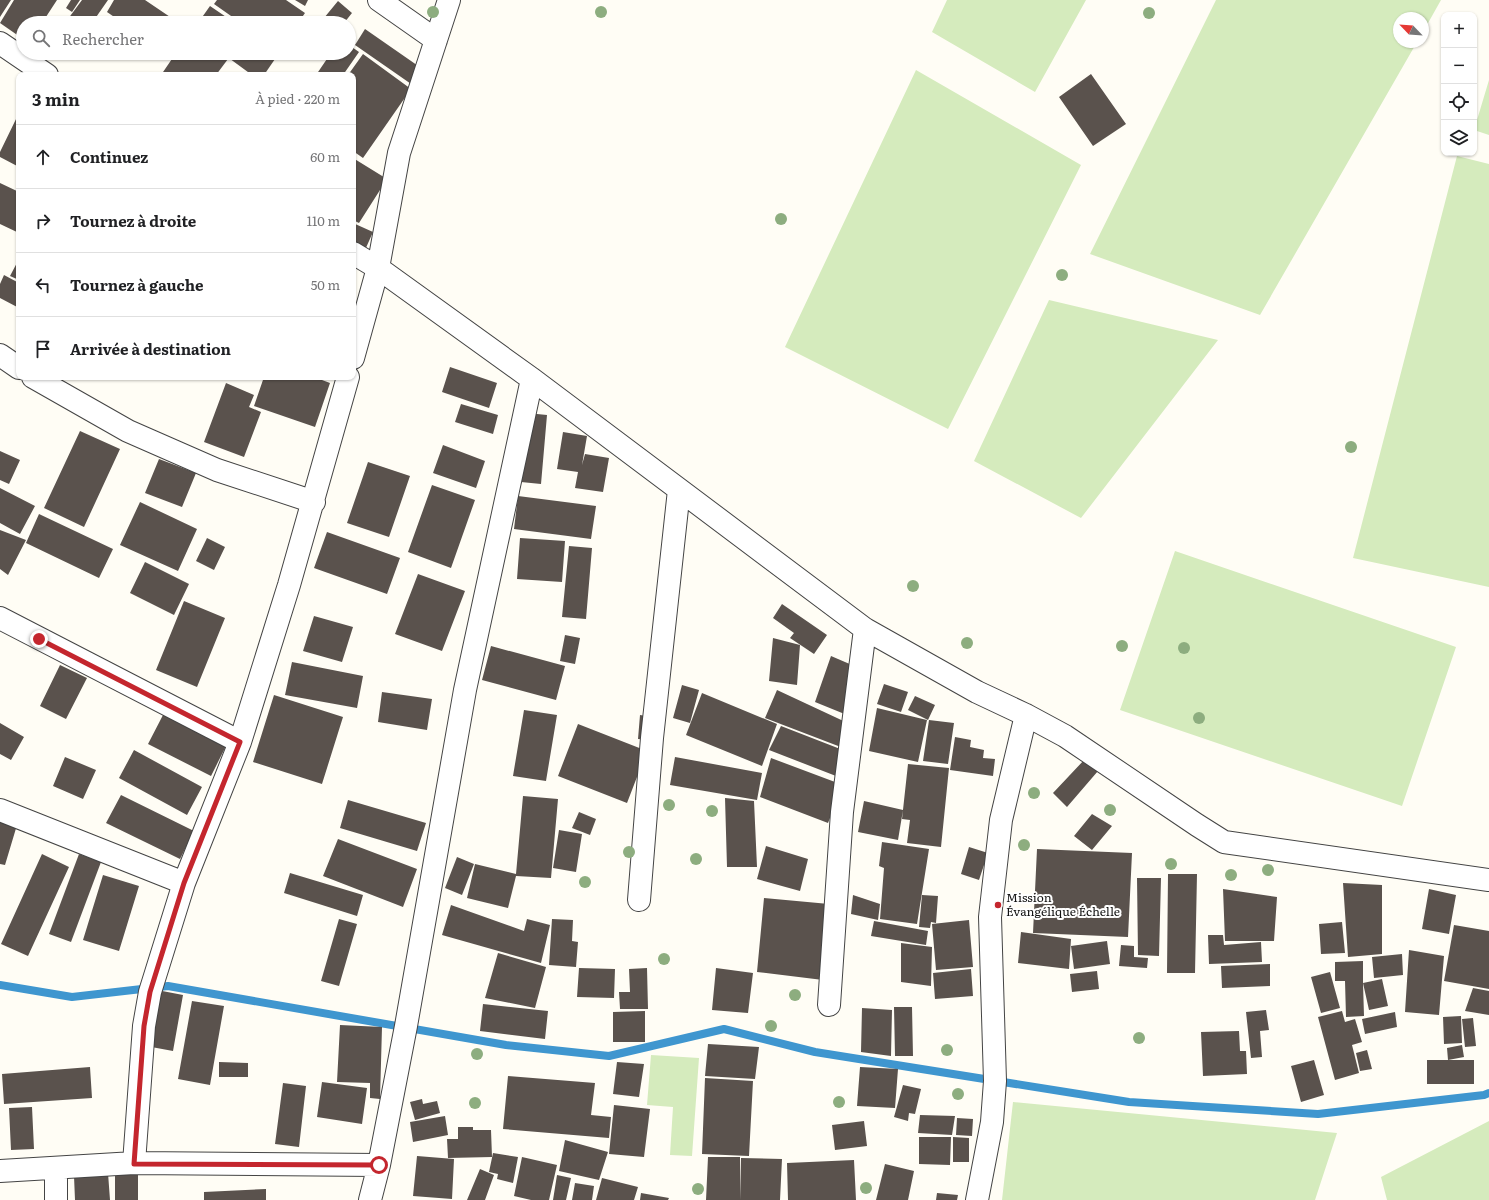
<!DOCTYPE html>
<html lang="fr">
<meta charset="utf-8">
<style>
:root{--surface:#fff;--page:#f2f2f2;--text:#202124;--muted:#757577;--line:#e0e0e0}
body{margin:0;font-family:Literata,serif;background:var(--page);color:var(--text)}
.controls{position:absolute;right:12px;top:12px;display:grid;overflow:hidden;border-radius:8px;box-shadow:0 1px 3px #0004}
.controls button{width:36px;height:36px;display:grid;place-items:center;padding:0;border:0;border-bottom:1px solid var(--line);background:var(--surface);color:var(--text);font:20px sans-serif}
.compass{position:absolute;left:1393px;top:12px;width:36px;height:36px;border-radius:50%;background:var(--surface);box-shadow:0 1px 3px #0004;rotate:295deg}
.stop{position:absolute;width:12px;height:12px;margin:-9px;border:3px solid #c4262e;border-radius:50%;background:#fff}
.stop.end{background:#c4262e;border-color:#fff;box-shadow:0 1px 4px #0008}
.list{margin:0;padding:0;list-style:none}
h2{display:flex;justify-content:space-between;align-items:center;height:52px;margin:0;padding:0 16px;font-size:17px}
h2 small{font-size:13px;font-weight:400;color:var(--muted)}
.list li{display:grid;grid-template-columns:26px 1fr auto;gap:12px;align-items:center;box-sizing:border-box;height:64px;padding:0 16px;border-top:1px solid var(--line)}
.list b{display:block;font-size:15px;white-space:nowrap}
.list em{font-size:13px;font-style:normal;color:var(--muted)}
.icon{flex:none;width:22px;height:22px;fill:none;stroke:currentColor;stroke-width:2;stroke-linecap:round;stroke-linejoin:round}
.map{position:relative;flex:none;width:1489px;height:1200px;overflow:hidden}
.search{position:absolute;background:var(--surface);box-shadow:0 1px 3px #0004;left:16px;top:16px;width:340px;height:44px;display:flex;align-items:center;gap:10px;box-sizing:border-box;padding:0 14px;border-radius:22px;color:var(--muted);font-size:15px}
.panel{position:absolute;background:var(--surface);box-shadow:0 1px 3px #0004;left:16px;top:72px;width:340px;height:308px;border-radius:8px}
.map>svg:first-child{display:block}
.green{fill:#d5ebbd}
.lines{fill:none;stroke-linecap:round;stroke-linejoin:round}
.stream{stroke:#3f96cf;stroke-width:8}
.building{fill:#5a524d}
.minor-casing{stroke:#444;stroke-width:24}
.minor{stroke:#fff;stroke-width:22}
.tree{fill:#8dad7f}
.route{stroke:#c4262e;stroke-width:5}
.poi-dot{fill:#c4262e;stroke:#fff;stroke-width:1.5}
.labels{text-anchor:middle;stroke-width:4;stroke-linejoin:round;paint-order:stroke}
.poi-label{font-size:12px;fill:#111;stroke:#fff;text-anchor:start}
</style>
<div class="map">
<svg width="1489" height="1200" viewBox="0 0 1489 1200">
<rect width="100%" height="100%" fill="#fffdf5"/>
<path class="green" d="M947 0H1086L1035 92 932 32Z
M1216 0H1441L1423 32V18H1399V42H1417L1260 315 1090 254Z
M916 70 1081 165 948 429 785 347Z
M1489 80V135L1474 130Z
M1457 156 1489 164V587L1353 558Z
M1049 300 1218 340 1081 518 974 461Z
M1175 551 1456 647 1402 806 1120 710Z
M651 1055 699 1058 692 1156 670 1155 673 1107 647 1105Z
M1013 1102 1337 1133 1315 1200H1002Z
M1489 1121V1200H1387L1381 1177Z"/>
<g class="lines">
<path class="stream" d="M0 985 72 997 168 986 506 1045 609 1056 724 1029 815 1052 1129 1102 1318 1114 1484 1095 1489 1093"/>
</g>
<path class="building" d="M0 0H11L0 17Z
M14 0H57L42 23H23V39L0 23Z
M71 0H80L72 12 66 8Z
M82 0H108L92 23H65Z
M114 0H145L179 23H123L107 12Z
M217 0H286L305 13 298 23H241L214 4Z
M295 0H308L305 6Z
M338 1 352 13 344 23H329L324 18Z
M210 6 235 23H198Z
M365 29 424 70 414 86 355 45Z
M349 45 359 52 343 75H316L331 53H349Z
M176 53H220L228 59 216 75H161Z
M222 53H268L275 59 264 75H252Z
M363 54 411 89 363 158 353 151V75H348Z
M1091 74 1126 124 1093 146 1059 97Z
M17 117 19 118V167L0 157V152Z
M353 158 387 179 359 223 353 220Z
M0 183 19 192V233L0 224Z
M353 223 373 232 365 250 353 245Z
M19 259V280L10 276Z
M4 275 19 283V308L0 298V284Z
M450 367 497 383 489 408 442 392Z
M264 377H314L330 383 315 427 254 406Z
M226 383 254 395 249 407 261 412 244 457 204 442Z
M461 404 498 415 493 434 455 422Z
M527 413 547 415 541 484 521 482Z
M80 431 120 449 84 527 44 508Z
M563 432 587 436 582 465 585 454 609 458 603 492 575 488 578 472 557 469Z
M443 445 485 461 476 488 433 473Z
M0 451 20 460 9 484 0 480Z
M159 459 196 473 182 507 145 493Z
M368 462 410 476 389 537 347 523Z
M432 485 475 500 451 568 408 552Z
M0 488 35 506 20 534 0 523Z
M518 496 596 506 591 539 514 529Z
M140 502 197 529 178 571 120 545Z
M39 514 113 549 99 578 26 543Z
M0 530 26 540 8 575 0 569Z
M327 532 400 558 387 594 314 568Z
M207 538 225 547 214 570 196 561Z
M520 538 565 541 562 582 517 579Z
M569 546 592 548 586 619 562 617Z
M145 562 189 584 174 615 130 593Z
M418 574 465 591 442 651 395 634Z
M184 601 225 618 197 687 156 670Z
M782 604 827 635 814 654 790 638 794 633 773 618Z
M314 616 353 627 342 662 303 651Z
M565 635 580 638 575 664 560 661Z
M773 638 800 645 797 685 769 681Z
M491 646 565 666 556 700 482 680Z
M831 656 859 668 847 715 815 702Z
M292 662 363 676 357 708 285 695Z
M60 665 87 678 66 719 40 706Z
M884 684 908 692 901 712 877 704Z
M682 685 699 690 690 723 673 718Z
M777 690 852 725 846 749 765 718Z
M382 692 432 699 427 730 378 722Z
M702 693 777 724 762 766 686 735Z
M274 695 343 717 322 784 253 762Z
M915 696 935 705 928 720 908 710Z
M877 708 927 720 918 762 869 751Z
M524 710 557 715 546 781 513 776Z
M163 715 226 746 211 776 148 744Z
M640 715 652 717 649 740 638 739Z
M929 720 954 723 948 764 923 761Z
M0 723 24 737 11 760 0 754Z
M578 724 647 751 627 803 558 776Z
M781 726 848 752 836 776 769 750Z
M955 737 971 740 970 747 984 750 983 758 995 759 993 776 950 770Z
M134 750 202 787 187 815 119 778Z
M65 757 96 770 83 799 53 786Z
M675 757 762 773 757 800 670 785Z
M771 758 843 785 828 823 760 797Z
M1085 759 1098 771 1067 807 1053 793Z
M908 764 949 768 941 847 907 843 910 820 902 819Z
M121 795 194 831 180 859 106 823Z
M523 796 558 799 551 878 516 876 508 908 467 898 475 864 516 874Z
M725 798 754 801 757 867H727Z
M348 800 426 823 417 851 340 828Z
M864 801 903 810 898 840 858 832Z
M579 812 596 819 590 835 572 828Z
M1092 814 1112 826 1092 850 1074 836Z
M0 820 17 825 5 865 0 864Z
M559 830 582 834 576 872 553 868Z
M338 839 417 869 403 907 323 876Z
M882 842 929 849 917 924 880 919 884 868 879 866Z
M766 846 808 859 800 891 757 879Z
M969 847 988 853 979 880 961 874Z
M1037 849 1132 853 1128 937 1033 933Z
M42 854 69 867 28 956 1 944Z
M79 854 101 862 71 942 49 934Z
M457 857 474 864 462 895 445 888Z
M290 873 363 895 357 916 284 893Z
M1168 874H1197L1195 973H1167Z
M103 875 139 886 119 951 83 940Z
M1137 878H1161L1159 956 1138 955Z
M1343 883 1382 885V954L1348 957Z
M1223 889 1277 897 1274 941H1225Z
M1429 889 1456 895 1449 934 1422 929Z
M853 895 880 904 878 920 851 914Z
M922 895 938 896 936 923 931 922 930 928 919 927Z
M764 898 829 904 823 980 757 972Z
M451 905 524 931 527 919 550 925 541 963 442 935Z
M339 919 357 924 339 986 321 981Z
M552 919 573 920 572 941 578 942 576 967 549 965Z
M969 920 973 967 936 970 932 924Z
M874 921 928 931 926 945 871 936Z
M1342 922 1345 953 1321 954 1319 924Z
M1454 925 1489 931V989L1444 981Z
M1021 932 1071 939 1069 969 1018 963Z
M1208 935H1223L1224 945 1261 942 1262 962 1209 964Z
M1107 941 1110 964 1074 969 1071 946Z
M901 943 932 947 931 986 901 982Z
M1121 945 1134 946V957L1148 958 1147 968 1119 966Z
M1409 950 1444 956 1439 1015 1405 1012Z
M498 953 546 967 535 1008 485 998Z
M1402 954 1403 975 1374 978 1372 957Z
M1363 961V983L1382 979 1388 1006 1369 1010 1363 983 1364 1016 1346 1017 1345 981H1335V962Z
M1270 964V986L1222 988 1221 966Z
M579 968 615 969 614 998 577 997Z
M647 968 648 1009H620L619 992H630L629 969Z
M716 968 753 973 748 1013 712 1010Z
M971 969 973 996 935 999 933 973Z
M1097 971 1099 989 1072 992 1070 974Z
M1330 972 1340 1008 1321 1013 1311 977Z
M1473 988 1489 991V1015L1465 1011Z
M157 990 183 995 173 1051 146 1046Z
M192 1001 224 1006 210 1085 178 1079Z
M483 1004 548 1011 545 1039 480 1031Z
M894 1007H912L913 1056H895Z
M862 1008 892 1010 891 1056 861 1052Z
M1266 1010 1269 1030 1260 1031 1262 1057 1251 1058 1246 1012Z
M645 1011V1042H613V1012Z
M1342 1011 1345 1022 1355 1019 1362 1042 1352 1045 1359 1073 1335 1080 1318 1017Z
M1395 1012 1397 1027 1365 1034 1362 1019Z
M1461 1016 1462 1043 1444 1044 1443 1017Z
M1473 1018 1476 1046 1465 1047 1462 1019Z
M340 1025 382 1027 380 1099 370 1098V1083L337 1082Z
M1239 1031 1240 1051H1246L1247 1074 1203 1076 1201 1032Z
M708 1044 759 1047 755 1079 705 1076Z
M1462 1045 1464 1057 1448 1060 1447 1048Z
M1367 1050 1372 1069 1360 1071 1356 1053Z
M1314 1060 1324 1095 1301 1102 1291 1066Z
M1427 1060H1474V1084H1427Z
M219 1062 248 1063V1077H219Z
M617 1062 644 1064 639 1097 613 1094Z
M90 1067 92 1098 4 1104 2 1074Z
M860 1067 898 1069 895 1108 857 1106Z
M508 1076 595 1083 591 1115 611 1117 609 1138 503 1129Z
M705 1078 753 1081 749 1156 702 1154Z
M322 1082 367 1088 362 1124 317 1117Z
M283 1083 306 1086 299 1147 275 1144Z
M903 1085 921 1089 915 1114 909 1113 908 1121 894 1117Z
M422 1099 423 1104 437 1101 440 1113 415 1120 410 1102Z
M614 1105 650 1109 644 1157 609 1154Z
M32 1107 34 1149 11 1150 9 1108Z
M920 1115 955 1116 952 1135 918 1133Z
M445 1116 448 1135 413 1142 410 1122Z
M957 1118 973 1119 972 1136 956 1135Z
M864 1121 867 1146 835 1150 832 1125Z
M458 1127H473V1130H491L492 1157 448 1158 447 1139H458Z
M919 1137H951L950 1165 919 1164Z
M953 1137 969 1138V1162H953Z
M565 1140 608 1152 599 1180 559 1171Z
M493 1153 518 1157 513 1183 497 1179 498 1174 489 1172Z
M417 1156 454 1159 452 1199 413 1196Z
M522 1157 557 1165 549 1200H531L514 1196Z
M708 1157H740V1200H706Z
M741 1158 782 1159 780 1200H740Z
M854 1160 856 1200H788L787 1163Z
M885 1164 914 1171 908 1200H876Z
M480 1169 494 1175 485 1200H467Z
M115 1172H138V1200H115Z
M108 1173 110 1200H75L74 1176Z
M557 1175 571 1178 566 1200H553Z
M602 1178 638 1187 634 1200H596Z
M575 1183 594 1186 592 1200H572Z
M266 1189V1200H204V1192Z
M641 1193 669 1198 668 1200H640Z
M937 1193 958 1195 957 1200H936Z"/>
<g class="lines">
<defs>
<path id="minor" d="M379 0 436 40
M0 43 47 75
M353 253 378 268 532 379 865 629 977 692 1026 715 1065 736 1197 825 1224 842 1489 880
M0 355 19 368
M353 358 378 268 399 153 449 0
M33 377 128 431 217 470 314 502
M0 618 240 742
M0 810 184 883
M639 900 652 738 679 490
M829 1005 842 812 865 629
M134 1163 144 1026 150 992 184 883 240 742 289 585 348 377
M56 1169V1200
M0 1171 134 1163 379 1165
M370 1200 379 1165 406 1026 465 690 532 379
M977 1200 992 1122 995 1081 990 917 1001 820 1026 715"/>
</defs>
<use href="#minor" class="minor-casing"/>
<use href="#minor" class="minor"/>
</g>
<g class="tree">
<circle cx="433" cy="12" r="6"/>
<circle cx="601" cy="12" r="6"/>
<circle cx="1149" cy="13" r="6"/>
<circle cx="781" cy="219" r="6"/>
<circle cx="1062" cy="275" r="6"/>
<circle cx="1351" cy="447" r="6"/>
<circle cx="913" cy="586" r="6"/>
<circle cx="967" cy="643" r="6"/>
<circle cx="1122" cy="646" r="6"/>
<circle cx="1184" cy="648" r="6"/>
<circle cx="1199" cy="718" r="6"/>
<circle cx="1034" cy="793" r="6"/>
<circle cx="669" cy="805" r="6"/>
<circle cx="1110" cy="810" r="6"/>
<circle cx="712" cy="811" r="6"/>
<circle cx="1024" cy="845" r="6"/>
<circle cx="629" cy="852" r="6"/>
<circle cx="696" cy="859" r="6"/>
<circle cx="1171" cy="864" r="6"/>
<circle cx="1268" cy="870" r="6"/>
<circle cx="1231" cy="875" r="6"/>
<circle cx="585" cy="882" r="6"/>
<circle cx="664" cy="959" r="6"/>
<circle cx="795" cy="995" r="6"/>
<circle cx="771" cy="1026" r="6"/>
<circle cx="1139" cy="1038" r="6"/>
<circle cx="947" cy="1050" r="6"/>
<circle cx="477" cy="1054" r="6"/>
<circle cx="958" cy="1094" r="6"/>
<circle cx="839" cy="1102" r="6"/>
<circle cx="475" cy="1103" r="6"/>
<circle cx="866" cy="1188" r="6"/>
<circle cx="698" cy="1189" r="6"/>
</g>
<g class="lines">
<path class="route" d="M39 639 240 742 184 883 150 992 144 1026 134 1164 379 1165"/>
</g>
<circle class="poi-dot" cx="998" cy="905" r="4"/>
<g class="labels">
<g class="poi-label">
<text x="1006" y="902">Mission<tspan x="1006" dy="14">Évangélique Échelle</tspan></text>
</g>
</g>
</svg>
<div class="controls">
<button>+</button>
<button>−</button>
<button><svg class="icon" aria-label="locate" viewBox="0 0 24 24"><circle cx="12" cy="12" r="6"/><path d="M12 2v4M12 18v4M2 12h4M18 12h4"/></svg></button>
<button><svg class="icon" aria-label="layers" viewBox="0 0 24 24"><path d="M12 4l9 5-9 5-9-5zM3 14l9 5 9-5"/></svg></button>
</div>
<svg class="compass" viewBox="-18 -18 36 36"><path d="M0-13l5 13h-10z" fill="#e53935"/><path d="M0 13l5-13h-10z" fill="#757577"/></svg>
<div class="stop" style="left:379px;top:1165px"></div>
<div class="stop end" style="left:39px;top:639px"></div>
<div class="search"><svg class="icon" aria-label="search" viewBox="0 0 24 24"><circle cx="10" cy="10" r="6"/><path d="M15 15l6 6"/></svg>Rechercher</div>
<section class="panel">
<h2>3 min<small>À pied · 220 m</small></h2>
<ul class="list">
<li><svg class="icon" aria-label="ahead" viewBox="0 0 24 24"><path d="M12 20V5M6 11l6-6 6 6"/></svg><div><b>Continuez</b></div><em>60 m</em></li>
<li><svg class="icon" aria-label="right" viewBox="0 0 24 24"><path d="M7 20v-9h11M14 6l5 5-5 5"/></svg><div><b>Tournez à droite</b></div><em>110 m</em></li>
<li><svg class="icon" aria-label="left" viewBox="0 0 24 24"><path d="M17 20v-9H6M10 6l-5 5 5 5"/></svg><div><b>Tournez à gauche</b></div><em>50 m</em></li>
<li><svg class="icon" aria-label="arrive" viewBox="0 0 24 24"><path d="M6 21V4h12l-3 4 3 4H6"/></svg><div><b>Arrivée à destination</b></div></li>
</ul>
</section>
</div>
